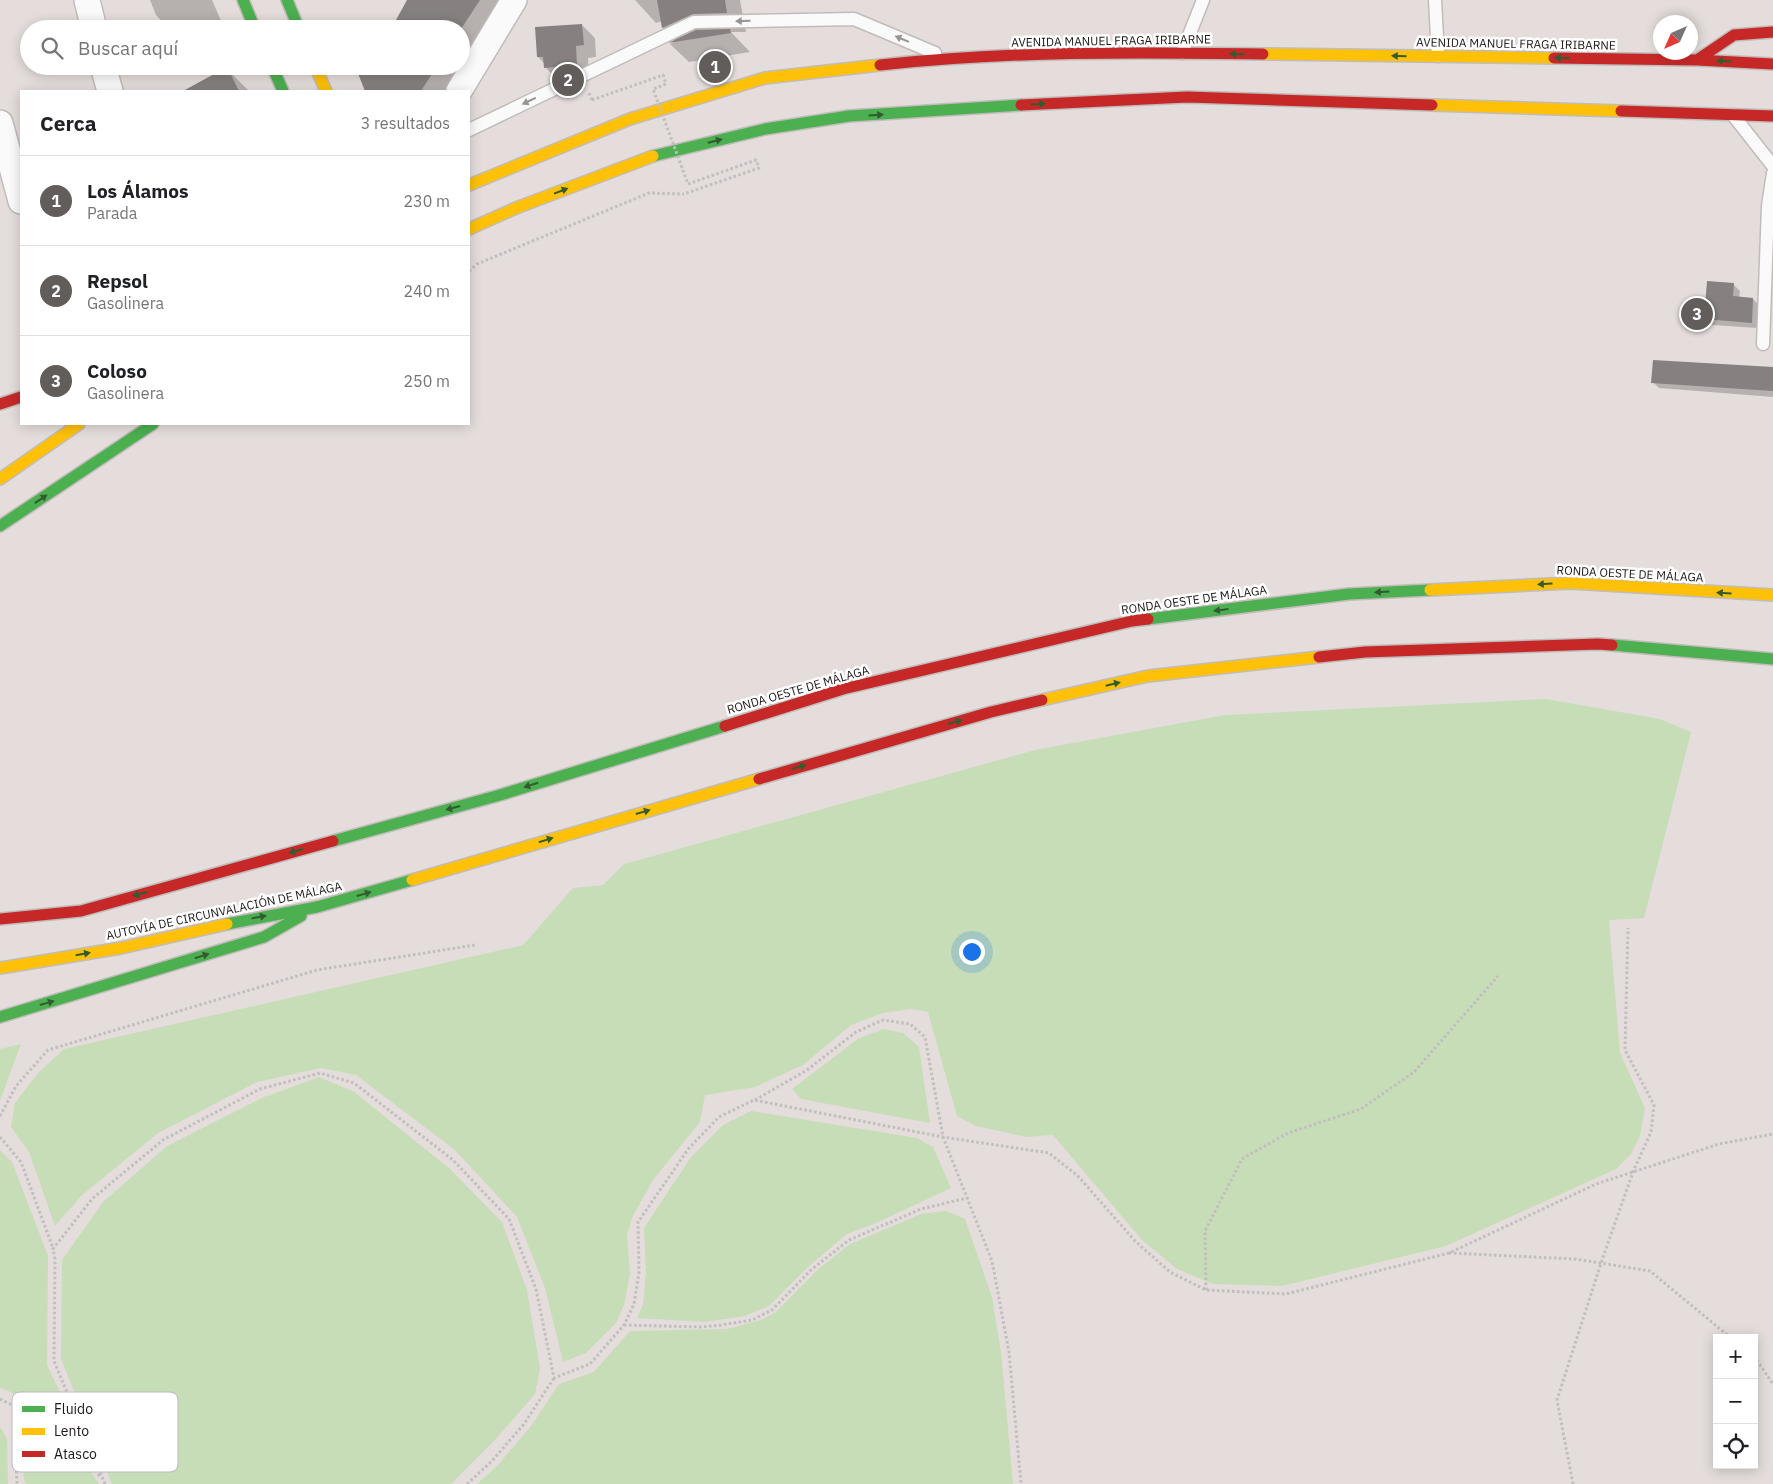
<!DOCTYPE html>
<html lang="es">
<meta charset="utf-8">
<style>
:root{--surface:#fff;--page:#f2f2f2;--text:#202124;--muted:#757577;--line:#e0e0e0;--accent:#625d5b}
body{margin:0;font-family:"IBM Plex Sans",sans-serif;background:var(--page);color:var(--text)}
.controls{position:absolute;right:15px;bottom:15px;display:grid;overflow:hidden;border-radius:0px;box-shadow:0 2px 12px #0003}
.controls button{width:45px;height:45px;display:grid;place-items:center;padding:0;border:0;border-bottom:1px solid var(--line);background:var(--surface);color:var(--text);font:25px sans-serif}
.compass{position:absolute;left:1653px;top:15px;width:45px;height:45px;border-radius:50%;background:var(--surface);box-shadow:0 2px 12px #0003;rotate:225deg}
.you{position:absolute;left:971px;top:951px;width:18px;height:18px;margin:-12px;border:4px solid #fff;border-radius:50%;background:#1a73e8;box-shadow:0 0 0 8px #1a73e833}
.badge{display:grid;place-items:center;width:32px;height:32px;border-radius:50%;background:var(--accent);color:#fff;font-size:16px;font-weight:700}
.pin{position:absolute;translate:-50% -50%;border:2px solid #fff;box-shadow:0 1px 5px #0006}
.list{margin:0;padding:0;list-style:none}
h2{display:flex;justify-content:space-between;align-items:center;height:65px;margin:0;padding:0 20px;font-size:21px}
h2 small{font-size:16px;font-weight:400;color:var(--muted)}
.list li{display:grid;grid-template-columns:32px 1fr auto;gap:15px;align-items:center;box-sizing:border-box;height:90px;padding:0 20px;border-top:1px solid var(--line)}
.list b{display:block;font-size:19px;white-space:nowrap}
.list p{margin:0;font-size:16px;white-space:nowrap;color:var(--muted)}
.list em{font-size:16px;font-style:normal;color:var(--muted)}
.icon{flex:none;width:28px;height:28px;fill:none;stroke:currentColor;stroke-width:2;stroke-linecap:round;stroke-linejoin:round}
.map{position:relative;flex:none;width:1773px;height:1484px;overflow:hidden}
.search{position:absolute;background:var(--surface);box-shadow:0 2px 12px #0003;left:20px;top:20px;width:450px;height:55px;display:flex;align-items:center;gap:12px;box-sizing:border-box;padding:0 18px;border-radius:28px;color:var(--muted);font-size:19px}
.panel{position:absolute;background:var(--surface);box-shadow:0 2px 12px #0003;left:20px;top:90px;width:450px;height:335px;border-radius:0px}
.map>svg:first-child{display:block}
.green{fill:#c7ddb8}
.shadow{fill:#0003}
.building{fill:#868180}
.lines{fill:none;stroke-linecap:round;stroke-linejoin:round}
.lane-casing{stroke:#c1bcba;stroke-width:15}
.street-casing{stroke:#c1bcba;stroke-width:28}
.fast-casing{stroke:#c1bcba;stroke-width:14}
.slow-casing{stroke:#c1bcba;stroke-width:14}
.jam-casing{stroke:#c1bcba;stroke-width:14}
.path{stroke:#c0bebe;stroke-width:3;stroke-dasharray:2.5 2.5;stroke-linecap:butt}
.lane{stroke:#fbfafa;stroke-width:12}
.street{stroke:#fbfafa;stroke-width:25}
.fast{stroke:#4caf50;stroke-width:11}
.slow{stroke:#ffc107;stroke-width:11}
.jam{stroke:#c62828;stroke-width:11}
.path-bridge{stroke:#c0bebe;stroke-width:3;stroke-dasharray:2.5 2.5;stroke-linecap:butt}
.oneway{fill:#979493}
.oneway2{fill:#325c30}
.labels{text-anchor:middle;stroke-width:5;stroke-linejoin:round;paint-order:stroke}
.street-label{font-size:12px;fill:#1c1816;stroke:#fff}
.key{fill:#fff;stroke:#bbbab9;stroke-width:1}
.key-label{font-size:14px;fill:#1c1816}
</style>
<div class="map">
<svg width="1773" height="1484" viewBox="0 0 1773 1484">
<rect width="100%" height="100%" fill="#e4dddb"/>
<path class="green" d="M1546 699 1660 719 1691 732 1644 918 1609 920 1620 1053 1645 1108 1640 1136 1631 1154 1616 1169 1446 1246 1282 1286 1213 1284 1177 1269 1142 1240 1053 1135 1026 1137 976 1126 957 1116 928 1012 911 1009 883 1013 851 1025 803 1065 755 1087 705 1095 700 1122 653 1180 633 1216 627 1234 630 1274 624 1305 616 1323 586 1353 563 1362 545 1288 517 1217 455 1150 356 1075 321 1068 257 1082 158 1133 81 1196 55 1226 29 1152 11 1127 15 1103 38 1073 64 1049 523 945 573 888 603 885 624 864 1035 750 1225 715Z
M884 1029 903 1033 919 1047 930 1123 801 1099 792 1089 859 1038Z
M21 1044 0 1101V1049Z
M319 1077 353 1091 450 1169 502 1222 527 1290 540 1368 535 1394 495 1440 451 1484H112L61 1359 62 1260 103 1202 167 1146 264 1097Z
M751 1111 917 1138 933 1147 951 1188 874 1224 847 1234 808 1267 769 1306 745 1316 704 1322 637 1318 643 1305 646 1272 644 1228 691 1157 723 1125Z
M0 1150 12 1162 48 1256 47 1365 90 1455 11 1392 0 1388Z
M946 1211 965 1219 992 1297 1001 1352 1013 1484H477L497 1466 531 1426 559 1384 594 1372 630 1331 727 1329 761 1320 776 1312 817 1270 850 1244 921 1214Z
M24 1420 84 1461 99 1484H26L24 1480 20 1434Z
M0 1427 7 1438 8 1484H0Z"/>
<path class="shadow" d="M150 0H212L222 23 209 29H169L156 15Z
M409 0H522L463 91H367L356 66H461V29H392Z
M635 0H740L746 32H731L750 52 689 62 670 44 676 41 663 28 662 21 656 23Z
M582 25 595 38 596 57 588 58 589 78 558 80 545 67V64L538 57Z
M227 69 249 91H186Z
M1734 285 1740 291 1739 298 1753 299 1759 305 1757 328 1712 325 1706 319Z
M1773 368V397L1659 388 1653 382Z"/>
<path class="building" d="M407 0H480L461 29H391Z
M657 0H725L727 13 693 14 662 28Z
M582 24 584 45 576 46 577 65 544 68 543 57H537L535 27Z
M730 29 731 33 668 43 696 30Z
M355 66H437L421 91H365Z
M227 67 239 91H183Z
M1707 281 1734 283 1733 296 1753 298 1752 323 1704 319Z
M1653 360 1773 367V391L1651 383Z"/>
<g class="lines">
<defs>
<path id="lane" d="M1435 0 1438 56
M1182 53 1203 0
M1733 115 1773 166
M469 130 694 22 854 19 935 53
M1763 344 1768 206 1773 173"/>
<path id="street" d="M87 0 94 29
M103 66 110 91
M459 91 514 0
M0 123 21 201"/>
<path id="fast" d="M243 0 255 29
M287 0 299 29
M272 66 283 91
M653 156 765 129 849 116 1021 105
M0 526 153 424
M1148 619 1349 594 1430 590
M1612 645 1773 659
M333 841 500 795 725 726
M227 924 317 907 412 880
M0 1017 264 937 301 916"/>
<path id="slow" d="M1263 54 1554 58
M315 66 326 91
M1432 105 1621 111
M469 185 630 119 765 78 880 65
M469 229 516 208 653 156
M0 479 79 424
M1430 590 1571 583 1773 595
M1042 700 1148 676 1319 657
M412 880 759 779
M0 968 121 948 227 924"/>
<path id="jam" d="M1554 58 1697 60 1773 64
M1697 60 1734 35 1773 32
M880 65C1008 51 1135 52 1263 54
M1021 105 1187 97 1432 105
M1621 111 1773 116
M0 404 21 397
M1319 657 1365 652 1598 644 1612 645
M725 726 843 689 1132 621 1148 619
M759 779 991 712 1042 700
M0 919 81 911 333 841"/>
</defs>
<use href="#lane" class="lane-casing"/>
<use href="#street" class="street-casing"/>
<use href="#fast" class="fast-casing"/>
<use href="#slow" class="slow-casing"/>
<use href="#jam" class="jam-casing"/>
<path class="path" d="M589 93 592 100
M469 271 477 264 649 193 684 194
M755 1100 807 1070 856 1032 883 1020 910 1024 925 1037 943 1137 992 1261 1009 1352 1021 1484
M0 1116 16 1086 48 1050 317 970 475 945
M0 1137 21 1162 53 1248
M1449 1253 1575 1259 1650 1271 1731 1338
M1206 1290 1205 1231 1242 1159 1288 1133 1361 1109 1414 1072 1498 976
M624 1325 702 1327 721 1325 752 1320 772 1310 811 1270 849 1240 921 1209 967 1198
M1754 1356 1773 1384
M0 1399 14 1406 88 1458 100 1477
M14 1406 17 1484
M105 1484 54 1361 55 1259 53 1249 92 1199 163 1140 260 1089 320 1073 354 1083 453 1160 509 1219 536 1289 554 1378 590 1364 624 1325 634 1304 639 1273 638 1222 689 1148 719 1117 754 1100 943 1137 1049 1153 1078 1176 1135 1241 1170 1272 1206 1290 1286 1294 1449 1253 1596 1184 1719 1144 1773 1134
M467 1484 492 1461 524 1424 554 1378
M1573 1484 1557 1400 1601 1263 1633 1172 1651 1132 1654 1105 1625 1050 1628 928"/>
<use href="#lane" class="lane"/>
<use href="#street" class="street"/>
<use href="#fast" class="fast"/>
<use href="#slow" class="slow"/>
<use href="#jam" class="jam"/>
<path class="path-bridge" d="M592 100 663 75 666 84 653 89 688 184 756 160 759 168 684 194"/>
</g>
<defs><path id="oneway-solid" d="M-6-.8H1V-3.2L6.5 0L1 3.2V.8H-6Z" transform="scale(1.25)"/></defs>
<g class="oneway">
<use href="#oneway-solid" transform="translate(743 21) rotate(179)"/>
<use href="#oneway-solid" transform="translate(902 39) rotate(-157)"/>
<use href="#oneway-solid" transform="translate(529 101) rotate(155)"/>
</g>
<g class="oneway2">
<use href="#oneway-solid" transform="translate(1237 54) rotate(-179)"/>
<use href="#oneway-solid" transform="translate(1399 56) rotate(-179)"/>
<use href="#oneway-solid" transform="translate(1562 58) rotate(-179)"/>
<use href="#oneway-solid" transform="translate(1724 61) rotate(-177)"/>
<use href="#oneway-solid" transform="translate(1038 104) rotate(-3)"/>
<use href="#oneway-solid" transform="translate(876 115) rotate(-4)"/>
<use href="#oneway-solid" transform="translate(715 141) rotate(-14)"/>
<use href="#oneway-solid" transform="translate(561 191) rotate(-21)"/>
<use href="#oneway-solid" transform="translate(41 499) rotate(-34)"/>
<use href="#oneway-solid" transform="translate(1545 584) rotate(177)"/>
<use href="#oneway-solid" transform="translate(1382 592) rotate(177)"/>
<use href="#oneway-solid" transform="translate(1724 593) rotate(-177)"/>
<use href="#oneway-solid" transform="translate(1221 610) rotate(173)"/>
<use href="#oneway-solid" transform="translate(1113 684) rotate(-13)"/>
<use href="#oneway-solid" transform="translate(955 722) rotate(-16)"/>
<use href="#oneway-solid" transform="translate(799 767) rotate(-16)"/>
<use href="#oneway-solid" transform="translate(531 785) rotate(163)"/>
<use href="#oneway-solid" transform="translate(453 808) rotate(165)"/>
<use href="#oneway-solid" transform="translate(643 812) rotate(-16)"/>
<use href="#oneway-solid" transform="translate(546 840) rotate(-17)"/>
<use href="#oneway-solid" transform="translate(296 851) rotate(165)"/>
<use href="#oneway-solid" transform="translate(140 894) rotate(165)"/>
<use href="#oneway-solid" transform="translate(364 894) rotate(-16)"/>
<use href="#oneway-solid" transform="translate(259 917) rotate(-11)"/>
<use href="#oneway-solid" transform="translate(83 954) rotate(-10)"/>
<use href="#oneway-solid" transform="translate(202 956) rotate(-17)"/>
<use href="#oneway-solid" transform="translate(47 1003) rotate(-16)"/>
</g>
<g class="labels">
<g class="street-label">
<text transform="translate(1111 41) rotate(-1)" y="4">AVENIDA MANUEL FRAGA IRIBARNE</text>
<text transform="translate(1516 44) rotate(1)" y="4">AVENIDA MANUEL FRAGA IRIBARNE</text>
<text transform="translate(1630 574) rotate(3)" y="4">RONDA OESTE DE MÁLAGA</text>
<text transform="translate(1194 600) rotate(-8)" y="4">RONDA OESTE DE MÁLAGA</text>
<text transform="translate(798 690) rotate(-16)" y="4">RONDA OESTE DE MÁLAGA</text>
<text transform="translate(224 911) rotate(-12)" y="4">AUTOVÍA DE CIRCUNVALACIÓN DE MÁLAGA</text>
</g>
</g>
<rect x="12" y="1392" width="166" height="80" rx="8" class="key"/>
<rect x="22" y="1406" width="23" height="6" fill="#4caf50"/>
<rect x="22" y="1428" width="23" height="7" fill="#ffc107"/>
<rect x="22" y="1451" width="23" height="6" fill="#c62828"/>
<g class="key-label">
<text x="54" y="1414">Fluido</text>
<text x="54" y="1436">Lento</text>
<text x="54" y="1459">Atasco</text>
</g>
</svg>
<div class="controls">
<button>+</button>
<button>−</button>
<button><svg class="icon" aria-label="locate" viewBox="0 0 24 24"><circle cx="12" cy="12" r="6"/><path d="M12 2v4M12 18v4M2 12h4M18 12h4"/></svg></button>
</div>
<svg class="compass" viewBox="-18 -18 36 36"><path d="M0-13l5 13h-10z" fill="#e53935"/><path d="M0 13l5-13h-10z" fill="#757577"/></svg>
<div class="you"></div>
<div class="pin badge" style="left:715px;top:67px">1</div>
<div class="pin badge" style="left:568px;top:80px">2</div>
<div class="pin badge" style="left:1697px;top:314px">3</div>
<div class="search"><svg class="icon" aria-label="search" viewBox="0 0 24 24"><circle cx="10" cy="10" r="6"/><path d="M15 15l6 6"/></svg>Buscar aquí</div>
<section class="panel">
<h2>Cerca<small>3 resultados</small></h2>
<ul class="list">
<li><span class="badge">1</span><div><b>Los Álamos</b><p>Parada</p></div><em>230 m</em></li>
<li><span class="badge">2</span><div><b>Repsol</b><p>Gasolinera</p></div><em>240 m</em></li>
<li><span class="badge">3</span><div><b>Coloso</b><p>Gasolinera</p></div><em>250 m</em></li>
</ul>
</section>
</div>
